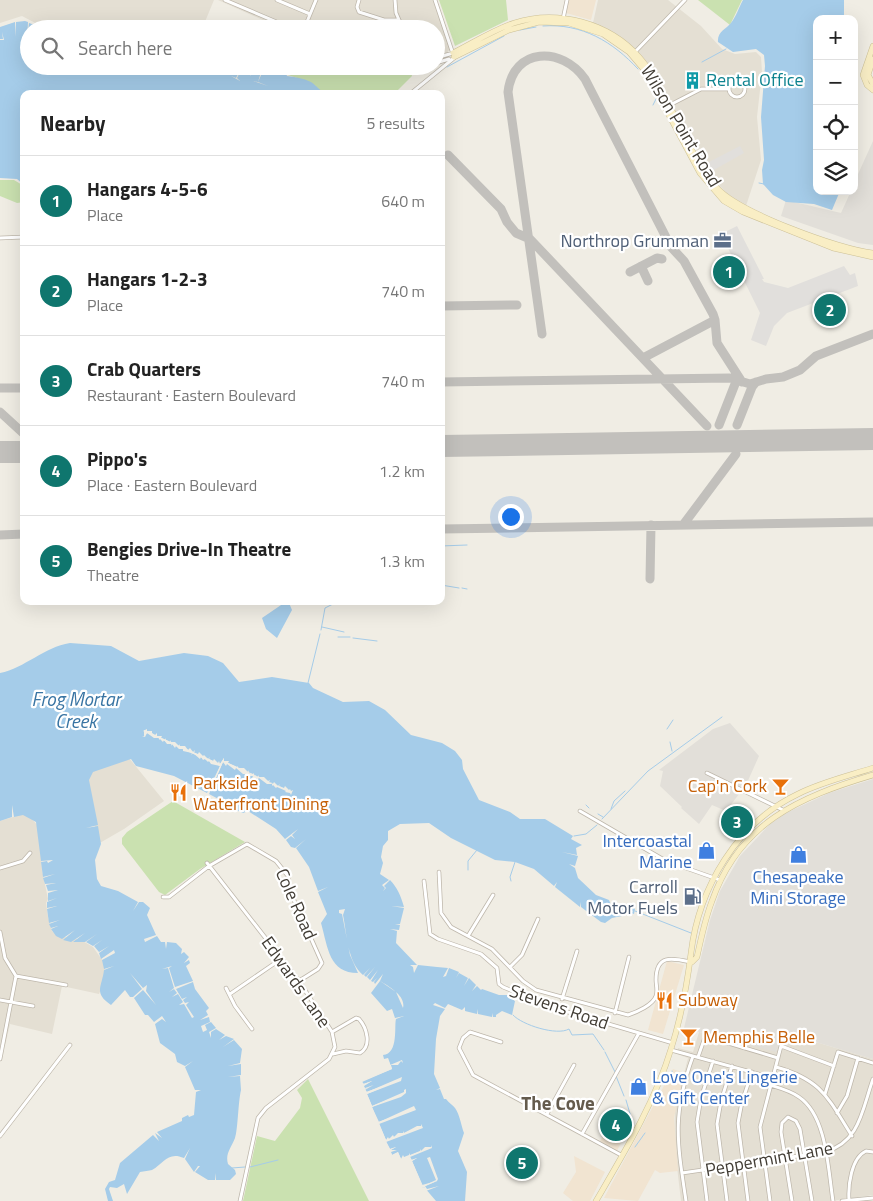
<!DOCTYPE html>
<meta charset="utf-8">
<style>
:root{--surface:#fff;--page:#f2f2f2;--text:#222;--muted:#767676;--line:#e0e0e0;--accent:#0f766e}
body{margin:0;font-family:"Titillium Web",sans-serif;background:var(--page);color:var(--text)}
.controls{position:absolute;right:15px;top:15px;display:grid;overflow:hidden;border-radius:10px;box-shadow:0 5px 20px #0002}
.controls button{width:45px;height:45px;display:grid;place-items:center;padding:0;border:0;border-bottom:1px solid var(--line);background:var(--surface);color:var(--text);font:25px sans-serif}
.you{position:absolute;left:510px;top:516px;width:18px;height:18px;margin:-12px;border:4px solid #fff;border-radius:50%;background:#1a73e8;box-shadow:0 0 0 8px #1a73e833}
.badge{display:grid;place-items:center;width:32px;height:32px;border-radius:50%;background:var(--accent);color:#fff;font-size:16px;font-weight:700}
.pin{position:absolute;translate:-50% -50%;border:2px solid #fff;box-shadow:0 1px 5px #0006}
.list{margin:0;padding:0;list-style:none}
h2{display:flex;justify-content:space-between;align-items:center;height:65px;margin:0;padding:0 20px;font-size:21px}
h2 small{font-size:16px;font-weight:400;color:var(--muted)}
.list li{display:grid;grid-template-columns:32px 1fr auto;gap:15px;align-items:center;box-sizing:border-box;height:90px;padding:0 20px;border-top:1px solid var(--line)}
.list b{display:block;font-size:19px;white-space:nowrap}
.list p{margin:0;font-size:16px;white-space:nowrap;color:var(--muted)}
.list em{font-size:16px;font-style:normal;color:var(--muted)}
.icon{flex:none;width:28px;height:28px;fill:none;stroke:currentColor;stroke-width:2;stroke-linecap:round;stroke-linejoin:round}
.map{position:relative;flex:none;width:873px;height:1201px;overflow:hidden}
.search{position:absolute;background:var(--surface);box-shadow:0 5px 20px #0002;left:20px;top:20px;width:425px;height:55px;display:flex;align-items:center;gap:12px;box-sizing:border-box;padding:0 18px;border-radius:28px;color:var(--muted);font-size:19px}
.panel{position:absolute;background:var(--surface);box-shadow:0 5px 20px #0002;left:20px;top:90px;width:425px;height:515px;border-radius:10px}
.map>svg:first-child{display:block}
.residential{fill:#e4dfd3}
.commercial{fill:#f1e4d1}
.industrial{fill:#e2dfd9}
.green{fill:#cae1b0}
.parking{fill:#e1dfdc}
.water{fill:#a5cce9}
.pier{fill:#f0ede4}
.lines{fill:none;stroke-linecap:round;stroke-linejoin:round}
.stream{stroke:#a5cce9;stroke-width:1}
.taxiway{stroke:#c2c0bc;stroke-width:9}
.runway{stroke:#c2c0bc;stroke-width:22}
.street-casing{stroke:#beb7ab;stroke-width:4.5}
.secondary-casing{stroke:#ccc097;stroke-width:6}
.street{stroke:#fff;stroke-width:3}
.secondary{stroke:#f9eec5;stroke-width:5}
.labels{text-anchor:middle;stroke-width:4.5;stroke-linejoin:round;paint-order:stroke}
.culture-label{font-size:18px;fill:#0d838f;stroke:#fff;text-anchor:start}
.street-label{font-size:18px;fill:#423d35;stroke:#fff}
.service-label{font-size:18px;fill:#4e5e75;stroke:#fff;text-anchor:end}
.food-label{font-size:18px;fill:#c56008;stroke:#fff;text-anchor:start}
.shop-label{font-size:18px;fill:#366cbe;stroke:#fff;text-anchor:end}
.water-label{font-size:19px;font-style:italic;fill:#3874a3;stroke:#fff}
.neighbourhood-label{font-size:19px;font-weight:bold;fill:#645b4d;stroke:#fff}
</style>
<div class="map">
<svg width="873" height="1201" viewBox="0 0 873 1201">
<rect width="100%" height="100%" fill="#f0ede4"/>
<path class="residential" d="M0 0H214L202 29 43 27 22 16 0 23Z
M218 0H435L451 48 436 65V29H283Z
M598 0H668L701 26 722 49 735 54 756 52 761 57 762 72 757 117 761 160 746 206 729 196 711 176 646 61 627 42 593 23Z
M129 758 164 801 124 829 98 844 88 786 90 770Z
M23 814 31 818 39 827 42 870 48 899 46 903 48 917 52 931 58 936 81 940 93 947 105 964 104 982 99 994 62 986 52 1034 10 1024 5 1046 0 1045V821Z
M699 1032 776 1051 782 1032 873 1059V1195L831 1201H681L674 1141 675 1109 688 1058 677 1054 678 1048 693 1052Z"/>
<path class="commercial" d="M569 0H596L591 20 566 13Z
M667 961 684 965 663 1034 648 1030Z
M673 1069 684 1073 674 1118 678 1171 660 1173 655 1170 638 1201 604 1198Z
M614 1117 629 1126 617 1151 600 1141Z
M574 1156 605 1172 590 1201H573L563 1193 576 1172Z"/>
<path class="industrial" d="M873 141V245L858 243 781 216 786 200 841 213 851 191H854V183Z
M730 723 759 756 746 785 726 811 712 805 699 824 681 808 682 807 660 786 663 771 659 770 713 729Z
M873 779V1059L782 1032 776 1052 684 1028 710 920 720 891 740 856 770 824 786 813 829 793Z"/>
<path class="green" d="M439 0H506L508 20 455 46Z
M698 0H742L730 25Z
M290 66H370L394 73 411 72 412 76 394 94H316L309 82 288 75Z
M0 180H14L24 186V202L17 203 0 196Z
M173 801 245 842 200 869 165 895 159 892 122 844V838L127 832Z
M308 1079 369 1201H243L257 1136 275 1141 300 1108 302 1098 297 1090Z"/>
<path class="parking" d="M740 146 744 153 712 171 707 163Z
M737 226 764 279H762L764 282 788 288 844 266 850 275 855 273 858 286 787 313 774 326 766 346 751 340 760 313 721 234Z"/>
<path class="water" d="M743 0H844V19H817V191H840L832 210 814 204 786 202 773 195 763 184 762 170 764 160 761 117 765 66 764 55 756 49 733 52 718 42C717 32 726 29 731 23 736 17 739 7 743 0Z
M25 21 28 22 27 41 29 23 38 26V29H29V66H242L236 78 231 76 240 81 237 78 243 66H246L252 71 250 76 253 71 261 72 258 82 253 81 268 86 258 82 262 73 276 70 286 73 287 76C295 77 303 78 311 82 317 86 320 91 327 94H24V185L17 179 0 178V40H4L2 32 3 39H0V27L15 22 16 37V22Z
M284 603H289L292 610 277 638 266 629 262 618Z
M70 643 111 646 139 661 184 653 208 656 223 663 239 682 272 677 309 683 313 688 343 702 369 701 385 710 411 735 442 743 455 751 462 760 463 769 479 800 510 812 520 819H545L573 836 571 839 582 845 576 848 577 855 562 852 578 856 575 866 569 864 575 868 578 878 596 895 609 900 614 912 618 908 630 905 635 909 634 914 631 913 633 911 624 910 622 916 612 918 605 923 601 922 581 907 580 902V907L555 887 557 882 554 886 534 869 515 862 495 860 451 838 429 823 400 824 388 831V840L383 846 381 857 383 863 380 874 389 880 382 885 385 888 383 891 386 888 384 886 390 880C397 887 401 896 404 907L391 906 404 908 400 924H395L400 925 399 930 390 929 397 931 396 943 417 965H410L413 967 414 973 418 965 437 967 434 977 437 967 448 968 443 977 446 976 449 968 459 972 456 978 459 973 468 978 464 986 469 978 476 985 472 991 477 986 481 990 482 989 499 995H507L515 1001 512 1015 502 1011 496 1015V1017H493L492 1013V1017L478 1014V1009L477 1014 465 1011V1007L462 1010 448 1004 445 1008 435 1003 433 1005 445 1009 440 1016 436 1039 434 1074 440 1088 436 1090 440 1089 444 1099H446C449 1103 453 1105 455 1108 460 1115 461 1125 464 1133L458 1151 467 1172 465 1201H436L424 1187 421 1188 437 1181 422 1185 412 1161 417 1158 411 1160 410 1156 431 1147 401 1159 398 1152 392 1155 390 1150 396 1147 390 1149 386 1141 422 1126 386 1140 379 1123 415 1109 378 1122 372 1107 405 1093 372 1106 367 1094 400 1080 366 1092 365 1090 373 1085 365 1089 363 1086 372 1081 363 1084 362 1081 392 1069 388 1058 384 1059 383 1055C399 1054 394 1025 396 1019L404 1016 395 1018 392 1009 387 1011 371 993 380 981 396 992 403 1008C406 996 390 987 380 981L383 974 375 984 374 982 377 978 373 982 371 981 378 970 370 980 367 977 375 967 366 977 364 975 370 968 363 975C347 961 347 934 343 915L345 909 339 910V913L342 914 350 955 358 973C329 973 328 948 321 923L327 914 318 892 328 887 318 891 309 867 296 848 306 839 295 848 291 847 286 840 291 836 295 839 292 835 298 829 285 839 276 829 286 818 276 829 248 811 243 813 225 805 226 803 209 794 223 762 292 792 224 761V758L220 764 144 730V736L147 733 220 766 207 793 174 776 136 766 131 759 93 772 89 780 98 825 86 828 98 826 101 844 95 860 97 879 101 886 118 891 138 902 133 911 139 902H143L150 908 147 915 156 935 144 939 145 942 157 936 161 942H165L166 949 167 942 176 943 182 949 181 954 184 952 189 957 184 963 189 960 190 963 186 966 193 981 175 987 169 968 172 966 162 969 168 968 174 988 169 992 174 989 177 993 172 997 178 994 183 1002 179 1005 184 1004 192 1018 194 1017 186 1005 189 1002 185 1003 183 1000 187 997 182 999 176 989 193 982 195 989 209 1008 206 1011 208 1015 200 1020 209 1017 210 1022 201 1026 203 1032 207 1030 205 1025 211 1022 216 1028 209 1032 211 1038V1032L216 1029 225 1035 219 1040 216 1039 219 1040 226 1036 234 1039 223 1047 234 1040 242 1049 240 1063 228 1066 241 1064V1075L228 1077 240 1076 241 1090 228 1091 241 1090C238 1103 238 1129 235 1138 231 1148 225 1154 228 1164L235 1170 236 1174 230 1180H216V1173L215 1180H208L195 1172 200 1166H198L194 1172 185 1159 190 1148 184 1158C168 1151 164 1163 152 1170 149 1171 144 1171 140 1172L127 1194 124 1184 117 1188 110 1187 109 1189 113 1201H108L105 1189 109 1182 115 1180 120 1163 153 1135 159 1141 155 1133 162 1138 157 1132 182 1121V1118L188 1115 189 1117 194 1115 196 1092 201 1090H195L185 1067 193 1061 185 1066 177 1062 175 1054 160 1043 155 1024 162 1019 166 1022 162 1016 154 1022 148 1015H145L134 998 143 990 156 1005 146 991 147 985 143 988 130 973 142 989 133 997H130L125 990 111 1005C93 993 102 987 104 970L114 966 104 969 102 960 115 953 114 950 101 959 99 953 109 946 99 952 94 946 102 940 93 946 86 942 97 934 85 942H73L85 933 71 942 63 940 75 930 62 939 56 936 60 934 56 936 51 929 58 926 51 928 49 924 60 920 49 923 47 909 57 906 47 908V902L57 898 48 901V893L58 890 48 891 46 885 56 883 45 884 43 878 55 874 43 877 41 862 47 861 48 863 53 860 41 861 36 822 23 815 14 817 12 805V817L0 821V673C25 668 44 647 70 643Z"/>
<path class="pier" d="M147 729V731H152V733L155 735 157 733V736H162L161 738 165 740 166 738V740L170 742 171 740V742H175L179 746 180 744V746H185L188 750 190 748 193 752 195 750 194 753 198 754 199 752 203 756 204 755 208 759 210 757 209 759 213 761 214 759 218 763 219 761 220 764 224 758V761H229L228 763 237 767 238 766V768H244L248 772 249 770V773L253 774 254 773V775L258 777 259 775V777H264L268 781 270 780 269 782 273 784 274 782 278 786 280 784 279 786 284 788 285 786 289 790 290 789 291 791 293 790 291 795 290 793 285 792 286 791 277 787 276 788 273 785 272 786V784H267L259 778 257 780V778H252L253 776H248V774H243L236 768 235 770 227 764 226 766 223 762 208 796 220 766 211 764 209 761 208 762 205 759 203 760 201 757 200 759 193 753 191 755 192 753 183 751V749H179L176 746 175 748 172 744 171 746V744H167L164 740 163 742 160 739 159 740V738H154L147 733 145 737 142 736H144L145 732 143 731Z
M388 1058 390 1065 402 1060 403 1063 401 1061 398 1065H391L392 1069 362 1082 364 1084 372 1081 364 1086 365 1088 374 1085 365 1089 367 1092 402 1077 401 1081 367 1094 372 1106 404 1092V1090L406 1089V1093L401 1097 372 1107 379 1122 414 1106 416 1110 379 1124 386 1140 388 1137 389 1139 393 1135 394 1137 398 1133H403V1131L404 1133 417 1126H421V1124L423 1128 386 1142 390 1149 396 1147 391 1150H397L391 1152 392 1155 398 1152 401 1159 403 1155 404 1157 409 1155V1153L410 1155 415 1153 414 1151 415 1153 420 1151V1149L421 1151 425 1147H431V1145L432 1148 410 1157 412 1160 417 1158 412 1161 423 1186 436 1180 427 1158 430 1157 438 1179 437 1181 425 1186 427 1189 439 1186 426 1191 424 1187 420 1188 422 1186 409 1157 400 1160 397 1155 392 1157 360 1081 390 1069Z"/>
<g class="lines">
<path class="stream" d="M543 26C582 23 613 42 638 69
M520 30 536 27
M702 62 726 49
M447 67 504 36
M653 105 656 99
M759 183 764 184
M441 546 467 545
M441 585 459 588
M462 588 467 589
M322 627 344 632
M321 630 325 608 339 601
M338 637H350
M353 638 377 641
M308 683 320 634
M667 729 673 720
M670 742 672 751
M586 805 589 808
M611 809 614 801 625 791
M598 814 603 817
M602 819 648 771 722 717
M574 836 586 834 597 825
M468 870V861L477 850
M511 881 510 877 515 862
M635 911 691 933
M513 1015C522 1025 557 1036 569 1029L572 1035 593 1034 604 1050
M605 1052 615 1072
M616 1076 624 1096
M672 1083V1071
M626 1100 633 1124
M635 1147 645 1133
M250 1167 278 1160
M232 1168 245 1167"/>
<path class="taxiway" d="M448 155 501 209 507 222 516 233 530 239 707 426
M641 266 648 281
M630 272 657 258 662 259
M441 306 517 305
M542 334 508 92C513 47 562 46 585 79L671 247 684 261 713 314 715 320 717 343 742 382
M643 358 715 320
M441 382 730 378 750 384 766 379 783 377 800 370 816 356 873 334
M0 388H24
M0 412 24 434
M719 425 737 379
M737 425 752 387 756 382
M683 525 736 454
M441 529 873 522
M0 535 24 534
M650 579 651 525"/>
<path class="runway" d="M441 446 873 439
M0 452H24"/>
<defs>
<path id="street" d="M225 0 293 29
M277 0 310 14
M359 0 357 7 359 12 384 20H398
M395 0 396 13 403 29
M435 0 453 54
M563 19 567 0
M304 29 316 0
M634 53 685 0
M436 58 453 53
M436 63 449 59
M381 66 404 68 420 66
M729 89a8 8 0 1 1 16 0a8 8 0 1 1-16 0Z
M410 94 454 58
M668 106 701 89H729
M0 238 24 237
M707 773 783 810
M580 811 666 861 720 880
M207 863 299 981 332 1032 335 1047 329 1059 266 1108 258 1118 240 1201
M0 868 23 861 30 853
M439 872 441 913 451 927 492 949 523 981 536 990 628 1015C637 1012 653 1005 656 996 658 991 656 985 656 980 656 954 672 958 691 962
M424 881 430 934 438 939 481 954 497 968 499 984 503 987 551 1007 673 1043
M163 897H169L209 866 247 844 276 861 288 876 289 889 322 963 318 969 299 981
M0 932 5 958 16 976 0 1059
M468 936 493 895
M510 967 522 955 538 919
M16 976 66 985
M226 988 235 1006 252 1029
M230 994 281 959
M562 999 577 951
M0 1000 33 1006
M615 1013 629 957
M332 1032 356 1018 359 1019C367 1028 372 1046 360 1053L346 1051 333 1054
M501 1042 470 1032 463 1038 459 1048 473 1075 621 1155
M671 1050 773 1078
M698 1057 704 1040 708 1037 778 1058
M776 1067C822 1080 828 1098 852 1136
M770 1085C780 1088 791 1091 799 1097 827 1116 828 1169 833 1201
M825 1094 838 1052 873 1063
M837 1113 847 1096 858 1058
M547 1114 574 1065
M582 1134 639 1033
M0 1136 70 1045
M682 1173 825 1152C860 1142 862 1110 873 1079
M849 1200C848 1186 851 1158 866 1151L873 1152
M686 1201C677 1141 672 1114 693 1056
M707 1201 697 1122 701 1098 713 1061
M727 1201 717 1124 721 1101 732 1066
M748 1201 738 1123 742 1102 752 1072
M770 1201 760 1127 781 1046 834 1066
M792 1201 781 1132 782 1123 788 1117 796 1121 800 1129 812 1201
M842 1201 873 1198"/>
<path id="secondary" d="M873 46 863 75 867 85 873 90
M453 53C473 43 493 30 514 23 558 9 609 23 639 57 653 73 662 91 671 109 685 135 697 166 717 188 738 212 840 250 873 253
M454 57 509 30 539 22 569 23 603 34 629 52 646 72 700 173 724 201 743 212 833 248 873 257
M873 59 868 75 873 84
M692 962 697 957C701 938 705 919 712 901 739 823 799 797 873 775
M596 1201C624 1153 655 1102 671 1049 681 1018 687 985 691 953 699 887 737 823 798 794 822 782 848 776 873 768"/>
</defs>
<use href="#street" class="street-casing"/>
<use href="#secondary" class="secondary-casing"/>
<use href="#street" class="street"/>
<use href="#secondary" class="secondary"/>
</g>
<defs>
<symbol id="building-bare" viewBox="-9 -9 18 18"><path d="M-4-6H4V6H1V3H-1V6H-4ZM-2.5-4.3h1.7v1.8h-1.7ZM.8-4.3h1.7v1.8H.8ZM-2.5-1h1.7V.8h-1.7ZM.8-1h1.7V.8H.8Z" fill="#0f9aa8" stroke="#fff" stroke-width="2.5" paint-order="stroke"/></symbol>
<symbol id="office-bare" viewBox="-9 -9 18 18"><path d="M-6-3h4V-5.5h4V-3h4V5H-6ZM-1-4.5V-3h2v-1.5ZM-6 0V1H6V0Z" fill="#5c6f8a" stroke="#fff" stroke-width="2.5" paint-order="stroke"/></symbol>
<symbol id="bar-bare" viewBox="-9 -9 18 18"><path d="M-6-5H6L.8 .8V4.5H3.5V6h-7V4.5H-.8V.8Z" fill="#e8710a" stroke="#fff" stroke-width="2.5" paint-order="stroke"/></symbol>
<symbol id="restaurant-bare" viewBox="-9 -9 18 18"><path d="M-5-6h1v4h1v-4h1v4h1v-4h1v5L-1.5 .5V6h-2V.5L-5-1ZM5-6V6H3V1.5H1.5Q1.5-4 5-6Z" fill="#e8710a" stroke="#fff" stroke-width="2.5" paint-order="stroke"/></symbol>
<symbol id="shop-bare" viewBox="-9 -9 18 18"><path d="M-5-2.5h2.3a2.7 3.5 0 0 1 5.4 0H5L5.5 6h-11ZM-1.5-2.5h3a1.5 2.3 0 0 0-3 0Z" fill="#3f7fe0" stroke="#fff" stroke-width="2.5" paint-order="stroke"/></symbol>
<symbol id="fuel-bare" viewBox="-9 -9 18 18"><path d="M-5.5-6h7V0h2V4h1.3V-2.5L3-4.5l.8-.8L6-3V5H2.5V1h-1V6h-7ZM-4.2-4.7v3.2H.2V-4.7Z" fill="#5c6f8a" stroke="#fff" stroke-width="2.5" paint-order="stroke"/></symbol>
</defs>
<g fill-rule="evenodd">
<use href="#building-bare" x="680" y="68" width="25" height="25"/>
<use href="#office-bare" x="710" y="228" width="25" height="25"/>
<use href="#bar-bare" x="768" y="774" width="25" height="25"/>
<use href="#restaurant-bare" x="166" y="780" width="25" height="25"/>
<use href="#shop-bare" x="694" y="838" width="25" height="25"/>
<use href="#shop-bare" x="786" y="842" width="25" height="25"/>
<use href="#fuel-bare" x="680" y="884" width="25" height="25"/>
<use href="#restaurant-bare" x="652" y="988" width="25" height="25"/>
<use href="#bar-bare" x="676" y="1024" width="25" height="25"/>
<use href="#shop-bare" x="626" y="1074" width="25" height="25"/>
</g>
<g class="labels">
<g class="culture-label">
<text x="706" y="86">Rental Office</text>
</g>
<g class="street-label">
<text transform="translate(681 126) rotate(59)" y="6">Wilson Point Road</text>
<text transform="translate(296 904) rotate(66)" y="6">Cole Road</text>
<text transform="translate(296 982) rotate(55)" y="6">Edwards Lane</text>
<text transform="translate(559 1007) rotate(19)" y="6">Stevens Road</text>
<text transform="translate(769 1159) rotate(-10)" y="6">Peppermint Lane</text>
</g>
<g class="service-label">
<text x="709" y="247">Northrop Grumman</text>
<text x="678" y="893">Carroll<tspan x="678" dy="21">Motor Fuels</tspan></text>
</g>
<g class="food-label">
<text x="193" y="789">Parkside<tspan x="193" dy="21">Waterfront Dining</tspan></text>
<text x="767" y="792" text-anchor="end">Cap'n Cork</text>
<text x="678" y="1006">Subway</text>
<text x="703" y="1043">Memphis Belle</text>
</g>
<g class="shop-label">
<text x="692" y="847">Intercoastal<tspan x="692" dy="21">Marine</tspan></text>
<text x="798" y="883" text-anchor="middle">Chesapeake<tspan x="798" dy="21">Mini Storage</tspan></text>
<text x="652" y="1083" text-anchor="start">Love One's Lingerie<tspan x="652" dy="21">&amp; Gift Center</tspan></text>
</g>
<g class="water-label">
<text x="76" y="706">Frog Mortar<tspan x="76" dy="22">Creek</tspan></text>
</g>
<g class="neighbourhood-label">
<text x="558" y="1110">The Cove</text>
</g>
</g>
</svg>
<div class="controls">
<button>+</button>
<button>−</button>
<button><svg class="icon" aria-label="locate" viewBox="0 0 24 24"><circle cx="12" cy="12" r="6"/><path d="M12 2v4M12 18v4M2 12h4M18 12h4"/></svg></button>
<button><svg class="icon" aria-label="layers" viewBox="0 0 24 24"><path d="M12 4l9 5-9 5-9-5zM3 14l9 5 9-5"/></svg></button>
</div>
<div class="you"></div>
<div class="pin badge" style="left:729px;top:272px">1</div>
<div class="pin badge" style="left:830px;top:310px">2</div>
<div class="pin badge" style="left:737px;top:822px">3</div>
<div class="pin badge" style="left:616px;top:1125px">4</div>
<div class="pin badge" style="left:522px;top:1163px">5</div>
<div class="search"><svg class="icon" aria-label="search" viewBox="0 0 24 24"><circle cx="10" cy="10" r="6"/><path d="M15 15l6 6"/></svg>Search here</div>
<section class="panel">
<h2>Nearby<small>5 results</small></h2>
<ul class="list">
<li><span class="badge">1</span><div><b>Hangars 4-5-6</b><p>Place</p></div><em>640 m</em></li>
<li><span class="badge">2</span><div><b>Hangars 1-2-3</b><p>Place</p></div><em>740 m</em></li>
<li><span class="badge">3</span><div><b>Crab Quarters</b><p>Restaurant · Eastern Boulevard</p></div><em>740 m</em></li>
<li><span class="badge">4</span><div><b>Pippo's</b><p>Place · Eastern Boulevard</p></div><em>1.2 km</em></li>
<li><span class="badge">5</span><div><b>Bengies Drive-In Theatre</b><p>Theatre</p></div><em>1.3 km</em></li>
</ul>
</section>
</div>
